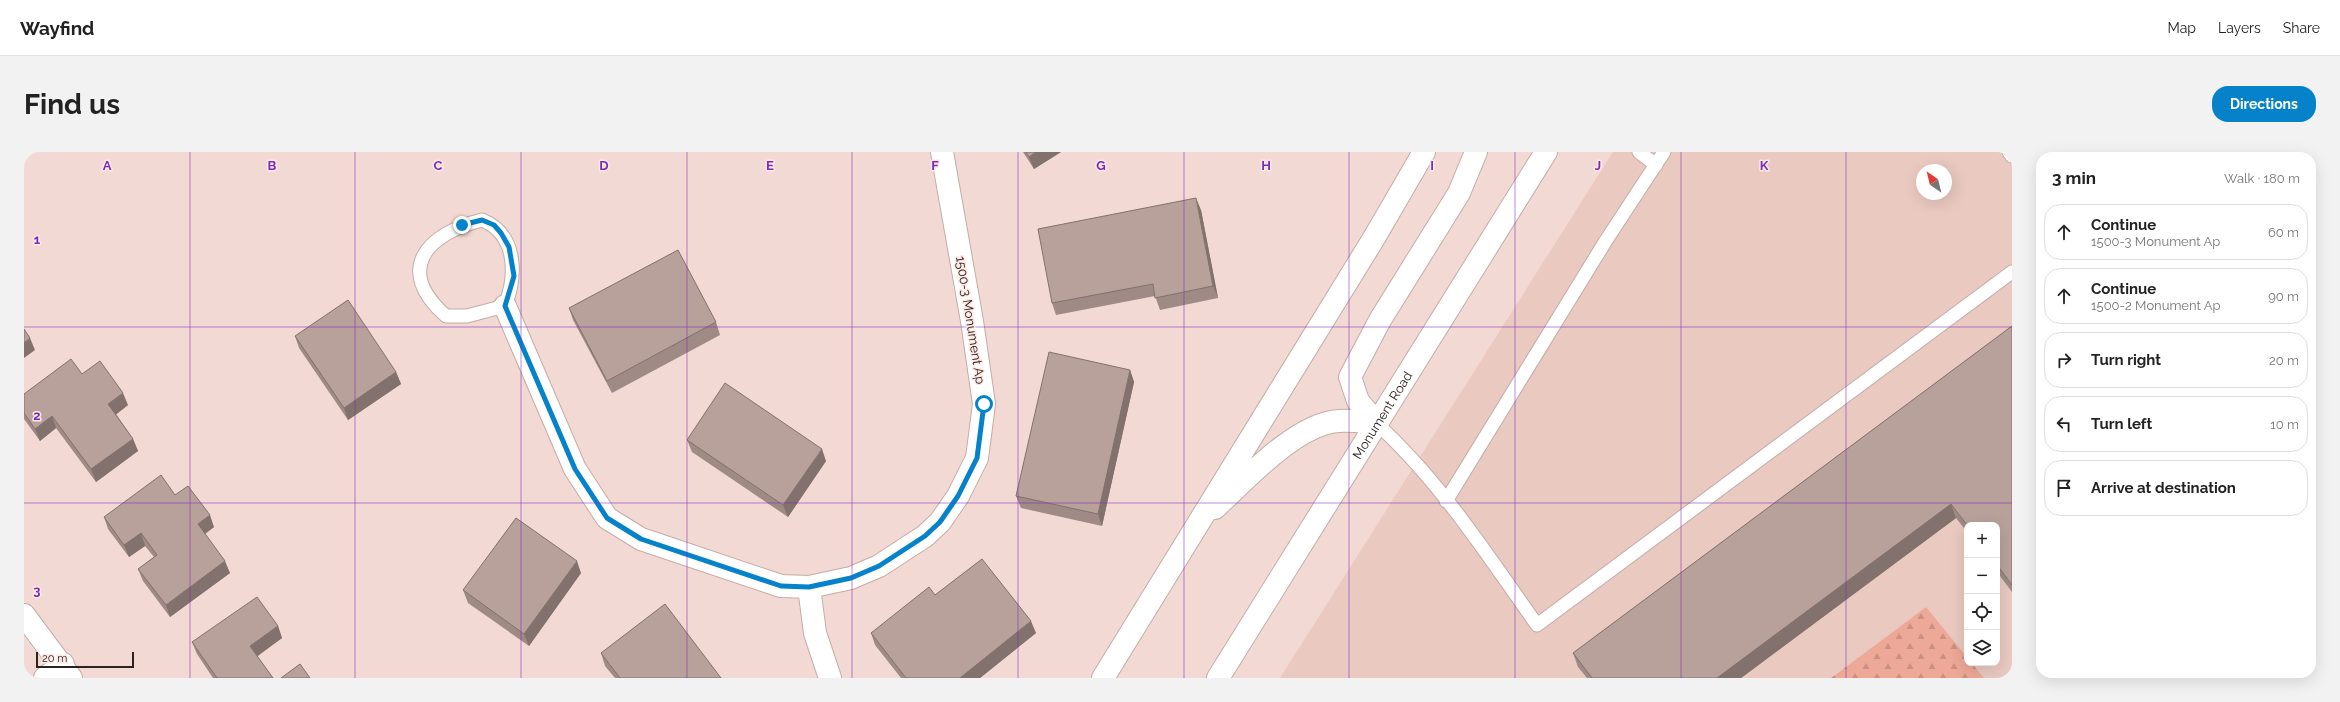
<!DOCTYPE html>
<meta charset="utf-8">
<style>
:root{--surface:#fff;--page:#f2f2f2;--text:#222;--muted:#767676;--line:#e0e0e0;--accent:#0682ca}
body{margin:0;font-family:Raleway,sans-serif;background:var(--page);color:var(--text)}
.controls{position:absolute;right:12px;bottom:12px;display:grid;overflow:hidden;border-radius:8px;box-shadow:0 4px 16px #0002}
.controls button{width:36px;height:36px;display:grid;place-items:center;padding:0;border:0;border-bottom:1px solid var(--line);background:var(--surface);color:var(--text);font:20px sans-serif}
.compass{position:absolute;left:1892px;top:12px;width:36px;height:36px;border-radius:50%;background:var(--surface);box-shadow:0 4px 16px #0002;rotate:325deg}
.scale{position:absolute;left:12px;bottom:10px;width:98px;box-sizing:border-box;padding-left:4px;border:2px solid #2c2220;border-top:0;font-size:11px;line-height:14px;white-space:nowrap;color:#2c2220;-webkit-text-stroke:3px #fde8e3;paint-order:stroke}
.stop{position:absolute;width:12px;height:12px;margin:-9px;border:3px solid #0682ca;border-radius:50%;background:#fff}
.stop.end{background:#0682ca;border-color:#fff;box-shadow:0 1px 4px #0008}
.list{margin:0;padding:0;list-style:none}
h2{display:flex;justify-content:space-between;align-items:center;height:52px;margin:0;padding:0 16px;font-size:17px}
h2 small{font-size:13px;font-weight:400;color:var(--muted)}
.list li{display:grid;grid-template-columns:26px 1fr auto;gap:12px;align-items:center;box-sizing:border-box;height:56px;margin:0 8px 8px;padding:0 8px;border:1px solid var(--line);border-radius:16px}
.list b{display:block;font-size:15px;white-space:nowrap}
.list p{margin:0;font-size:13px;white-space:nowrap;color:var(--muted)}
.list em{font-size:13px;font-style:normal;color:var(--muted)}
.icon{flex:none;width:22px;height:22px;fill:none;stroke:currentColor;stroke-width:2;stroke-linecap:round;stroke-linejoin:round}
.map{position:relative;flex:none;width:1988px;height:526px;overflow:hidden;border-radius:16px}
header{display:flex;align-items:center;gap:24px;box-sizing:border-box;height:56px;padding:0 20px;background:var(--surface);border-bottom:1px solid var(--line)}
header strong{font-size:19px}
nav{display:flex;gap:22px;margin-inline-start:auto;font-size:14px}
.intro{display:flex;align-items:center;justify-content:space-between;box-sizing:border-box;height:96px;padding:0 24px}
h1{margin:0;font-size:28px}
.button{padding:10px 18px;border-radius:16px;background:var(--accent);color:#fff;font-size:14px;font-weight:700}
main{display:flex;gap:24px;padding:0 24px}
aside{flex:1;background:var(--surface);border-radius:16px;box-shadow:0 4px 16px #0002}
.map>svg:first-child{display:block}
.built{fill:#e9c9c0;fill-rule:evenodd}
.forest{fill:url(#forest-firs)}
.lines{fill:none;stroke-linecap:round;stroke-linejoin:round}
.lane-casing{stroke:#c4aca6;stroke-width:15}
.street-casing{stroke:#c4aca6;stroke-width:24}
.secondary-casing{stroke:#c4aca6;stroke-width:24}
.lane{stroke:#fff;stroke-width:13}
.street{stroke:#fff;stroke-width:22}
.secondary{stroke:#fff;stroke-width:22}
.wall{fill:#9f8a85}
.shaded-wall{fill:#82716c}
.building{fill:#b9a19b;stroke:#82716c}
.route{stroke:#0682ca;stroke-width:5}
.grid{fill:none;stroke:#7b2cbf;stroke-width:1;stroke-opacity:0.55}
.labels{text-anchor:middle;stroke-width:3;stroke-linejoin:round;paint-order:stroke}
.street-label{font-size:13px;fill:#2c2220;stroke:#fde8e3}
.grid-label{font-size:13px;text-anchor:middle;font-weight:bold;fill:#7b2cbf;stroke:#fde8e3;stroke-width:3;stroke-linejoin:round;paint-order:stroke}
</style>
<header>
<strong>Wayfind</strong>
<nav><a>Map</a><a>Layers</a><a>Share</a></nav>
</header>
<div class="intro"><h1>Find us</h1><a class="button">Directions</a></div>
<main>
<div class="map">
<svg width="1988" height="526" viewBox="0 0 1988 526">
<defs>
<pattern id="forest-firs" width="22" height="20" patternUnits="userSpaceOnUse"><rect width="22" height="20" fill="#eda897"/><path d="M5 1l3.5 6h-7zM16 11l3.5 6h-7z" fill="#cb9082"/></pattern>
</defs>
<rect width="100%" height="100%" fill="#f3d9d3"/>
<path class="built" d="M1589 0H1988V526H1960L1948 511H1973V373H1943V505L1902 455 1807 526H1256ZM1898 18H1922V42H1898Z"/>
<path class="forest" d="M1902 455 1943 505V511H1948L1960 526H1807Z"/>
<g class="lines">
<defs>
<path id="lane" d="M1615 0 1632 13
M1985 0 1988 4
M458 68C493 82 493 123 481 154L443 164H422C370 118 402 82 458 68Z
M1352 271C1416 329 1464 404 1513 473L1988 120
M1422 349 1581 90 1640 0"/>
<path id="street" d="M481 154 551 317 583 366 617 387 757 434 785 435 827 426 855 414 901 384 916 370 934 344 953 306 960 252 948 169 918 0
M785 435 791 481 806 526
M0 463 47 526
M21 526 39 512"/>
<g id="secondary">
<path d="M1352 271 1334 249 1326 225 1356 168 1435 41 1452 0"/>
<path d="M1191 356C1221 328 1273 271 1315 269 1327 268 1340 270 1352 271"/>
<path d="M1079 526 1350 86 1400 0"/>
<path id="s1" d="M1194 526 1522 0"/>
</g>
</defs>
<use href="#lane" class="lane-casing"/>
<use href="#street" class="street-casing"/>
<use href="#secondary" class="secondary-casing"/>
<use href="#lane" class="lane"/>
<use href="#street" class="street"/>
<use href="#secondary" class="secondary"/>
</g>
<path class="wall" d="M999 0H1037L1010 17Z
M1177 58 1194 146 1136 158 1131 144 1032 163 1028 151Z
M545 156 692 170 696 183 588 241 549 168Z
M1988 174V440L1973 420V373H1943V380L1932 366 1717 526H1563L1554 515 1549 501Z
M271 184 372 220 377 232 324 268 275 196Z
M1106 218 1110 230 1078 374 997 356 992 344Z
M0 242 104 253 92 262 109 287 114 299 72 330 32 276 16 289 0 267Z
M663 288 802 309 764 365 668 300Z
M151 343 190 375 181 382 206 421 146 465 119 429 114 417 130 405 121 394 105 405 84 377 80 365Z
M557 421 505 494 444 451 439 438Z
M911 443 1012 481 956 526H877L851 493 847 481Z
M254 474 258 486 233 504 249 526H189L173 502 168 490Z
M577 501 697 526H591L581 514Z"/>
<path class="shaded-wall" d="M1012 0H1037L1010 17 1005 5Z
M1172 46 1177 58 1194 146 1189 134Z
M6 186 11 198 0 206V191Z
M1106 218 1110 230 1078 374 1074 362Z
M372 220 377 232 324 268 320 256Z
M99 241 104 253 89 265 84 252Z
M28 264 32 276 16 289 11 277Z
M109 287 114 299 72 330 67 317Z
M798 297 802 309 764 365 759 353Z
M1927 352 1932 366 1717 526H1693Z
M186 363 190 375 178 384 174 372Z
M117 381 121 394 105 405 100 393Z
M201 409 206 421 146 465 142 453Z
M553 409 557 421 505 494 500 482Z
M1007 469 1012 481 956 526H936Z
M254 474 258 486 231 506 226 494Z"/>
<path class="building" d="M1002 0H1012L1005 5Z
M1172 46 1189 134 1131 146 1129 132 1028 151 1014 77Z
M654 98 692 170 583 229 545 156Z
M324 148 372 220 320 256 271 184Z
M1988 174V433L1973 413V373H1943L1927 352 1693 526H1568L1549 501Z
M0 177 6 186 0 191Z
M1025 200 1106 218 1074 362 992 344Z
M47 207 58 222 76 209 99 241 84 252 109 287 67 317 28 264 11 277 0 261V242Z
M701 231 798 297 759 353 663 288Z
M137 323 151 343 164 334 186 363 174 372 201 409 142 453 114 417 133 403 117 381 100 393 80 365Z
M492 366 553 409 500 482 439 438Z
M958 407 1007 469 936 526H882L847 481 905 435 911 443Z
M233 445 254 474 226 494 249 526H193L168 490Z
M641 452 697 526H596L577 501Z
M276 512 286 526H257Z"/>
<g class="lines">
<path class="route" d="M438 73 458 68 470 73 477 81 485 95 490 124 481 154 551 317 583 366 617 387 757 434 785 435 827 426 855 414 901 384 916 370 934 344 953 306 960 252"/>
</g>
<path class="grid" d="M166 0V526M331 0V526M497 0V526M663 0V526M828 0V526M994 0V526M1160 0V526M1325 0V526M1491 0V526M1657 0V526M1822 0V526M0 175H1988M0 351H1988"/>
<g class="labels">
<g class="street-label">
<text transform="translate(947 168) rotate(81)" y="5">1500-3 Monument Ap</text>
<text dy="5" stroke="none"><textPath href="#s1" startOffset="310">Monument Road</textPath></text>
</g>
</g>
<g class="grid-label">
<text x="83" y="18">A</text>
<text x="248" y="18">B</text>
<text x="414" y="18">C</text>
<text x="580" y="18">D</text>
<text x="746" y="18">E</text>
<text x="911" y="18">F</text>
<text x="1077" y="18">G</text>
<text x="1242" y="18">H</text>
<text x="1408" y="18">I</text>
<text x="1574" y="18">J</text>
<text x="1740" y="18">K</text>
<text x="13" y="92">1</text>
<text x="13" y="268">2</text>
<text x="13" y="443">3</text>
</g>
</svg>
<div class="controls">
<button>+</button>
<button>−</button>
<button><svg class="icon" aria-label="locate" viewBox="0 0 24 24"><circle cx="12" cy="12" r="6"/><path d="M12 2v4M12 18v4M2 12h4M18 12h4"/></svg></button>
<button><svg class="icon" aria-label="layers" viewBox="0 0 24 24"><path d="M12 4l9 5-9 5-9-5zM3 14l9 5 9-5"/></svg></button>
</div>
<svg class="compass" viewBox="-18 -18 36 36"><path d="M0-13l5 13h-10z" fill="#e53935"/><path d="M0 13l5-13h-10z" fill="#767676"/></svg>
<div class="scale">20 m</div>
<div class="stop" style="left:960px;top:252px"></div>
<div class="stop end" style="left:438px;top:73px"></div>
</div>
<aside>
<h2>3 min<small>Walk · 180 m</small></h2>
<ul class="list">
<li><svg class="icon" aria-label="ahead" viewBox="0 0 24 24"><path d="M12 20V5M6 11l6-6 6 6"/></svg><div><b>Continue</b><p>1500-3 Monument Ap</p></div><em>60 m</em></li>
<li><svg class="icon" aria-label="ahead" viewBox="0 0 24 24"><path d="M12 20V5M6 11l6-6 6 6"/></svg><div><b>Continue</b><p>1500-2 Monument Ap</p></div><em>90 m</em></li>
<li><svg class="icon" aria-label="right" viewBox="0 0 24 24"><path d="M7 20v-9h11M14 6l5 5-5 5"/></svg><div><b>Turn right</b></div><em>20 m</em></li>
<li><svg class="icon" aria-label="left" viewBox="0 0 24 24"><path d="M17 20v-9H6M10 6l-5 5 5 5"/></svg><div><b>Turn left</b></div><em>10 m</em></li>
<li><svg class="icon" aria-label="arrive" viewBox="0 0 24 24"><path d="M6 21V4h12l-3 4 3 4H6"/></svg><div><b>Arrive at destination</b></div></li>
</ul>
</aside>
</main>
